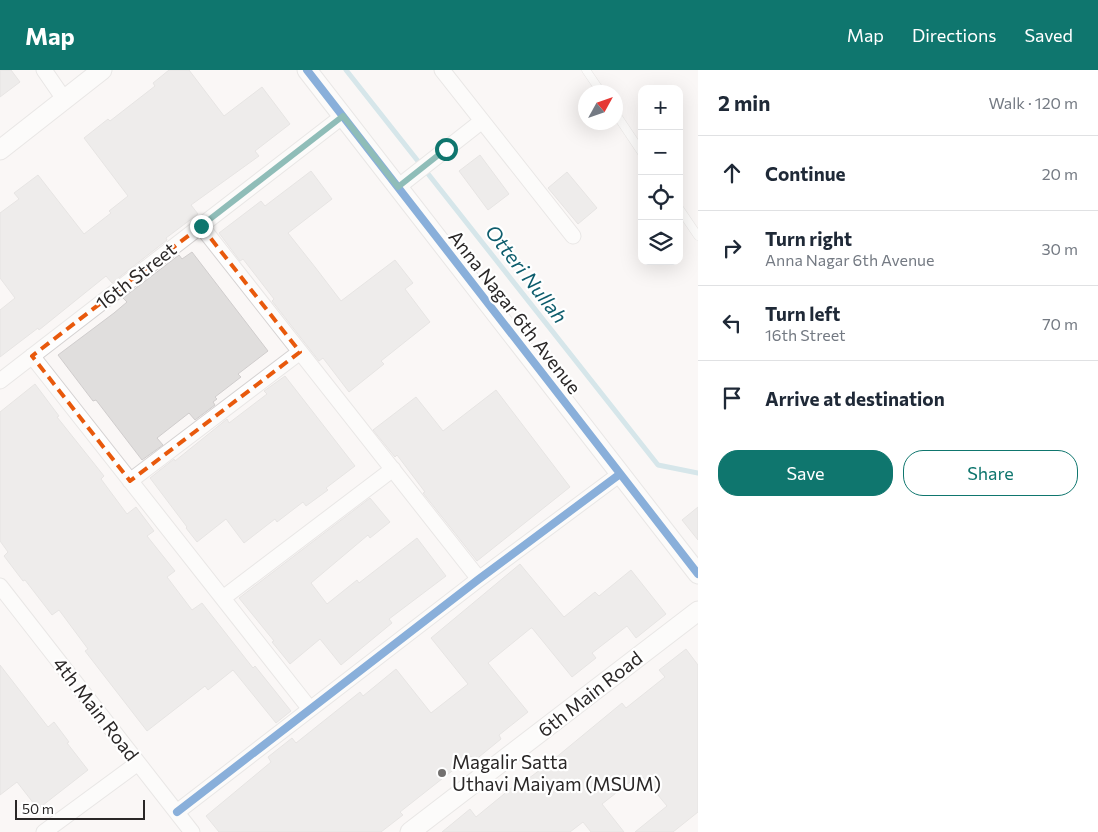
<!DOCTYPE html>
<meta charset="utf-8">
<style>
:root{--surface:#fff;--page:#f6f6f7;--text:#1f2937;--muted:#747a83;--line:#e0e1e3;--accent:#0f766e}
body{margin:0;font-family:Commissioner,sans-serif;background:var(--page);color:var(--text)}
.controls{position:absolute;right:15px;top:15px;display:grid;overflow:hidden;border-radius:10px;box-shadow:0 5px 20px #0002}
.controls button{width:45px;height:45px;display:grid;place-items:center;padding:0;border:0;border-bottom:1px solid var(--line);background:var(--surface);color:var(--text);font:25px sans-serif}
.compass{position:absolute;left:578px;top:15px;width:45px;height:45px;border-radius:50%;background:var(--surface);box-shadow:0 5px 20px #0002;rotate:50deg}
.scale{position:absolute;left:15px;bottom:12px;width:130px;box-sizing:border-box;padding-left:5px;border:2px solid #2a2727;border-top:0;font-size:14px;line-height:18px;white-space:nowrap;color:#2a2727;-webkit-text-stroke:4px #fff;paint-order:stroke}
.stop{position:absolute;width:15px;height:15px;margin:-11px;border:4px solid #0f766e;border-radius:50%;background:#fff}
.stop.end{background:#0f766e;border-color:#fff;box-shadow:0 1px 5px #0008}
.list{margin:0;padding:0;list-style:none}
h2{display:flex;justify-content:space-between;align-items:center;height:65px;margin:0;padding:0 20px;font-size:21px}
h2 small{font-size:16px;font-weight:400;color:var(--muted)}
.list li{display:grid;grid-template-columns:32px 1fr auto;gap:15px;align-items:center;box-sizing:border-box;height:75px;padding:0 20px;border-top:1px solid var(--line)}
.list b{display:block;font-size:19px;white-space:nowrap}
.list p{margin:0;font-size:16px;white-space:nowrap;color:var(--muted)}
.list em{font-size:16px;font-style:normal;color:var(--muted)}
.actions{display:flex;gap:10px;padding:15px 20px}
.actions a{flex:1;padding:11px 0;border:1px solid var(--accent);border-radius:20px;text-align:center;font-size:18px;color:var(--accent)}
.actions .main{background:var(--accent);color:#fff}
.icon{flex:none;width:28px;height:28px;fill:none;stroke:currentColor;stroke-width:2;stroke-linecap:round;stroke-linejoin:round}
.map{position:relative;flex:none;width:698px;height:762px;overflow:hidden}
header{display:flex;align-items:center;gap:30px;box-sizing:border-box;height:70px;padding:0 25px;background:var(--accent);color:#fff}
header strong{font-size:24px}
nav{display:flex;gap:28px;margin-inline-start:auto;font-size:18px}
main{display:flex}
aside{flex:1;background:var(--surface)}
.map>svg:first-child{display:block}
.lines{fill:none;stroke-linecap:round;stroke-linejoin:round}
.stream{stroke:#aad0db;stroke-width:5}
.building{fill:#e0dedd;stroke:#d0cdcd}
.service-casing{stroke:#d5d2d2;stroke-width:9}
.minor-casing{stroke:#d5d2d2;stroke-width:17}
.tertiary-casing{stroke:#d5d2d2;stroke-width:21}
.service{stroke:#fefefe;stroke-width:8}
.minor{stroke:#fefefe;stroke-width:15}
.tertiary{stroke:#fefefe;stroke-width:19}
.cycleway-casing{stroke:#fff;stroke-width:11}
.cycleway{stroke:#0057b8;stroke-width:8}
.route{stroke:#0f766e;stroke-width:6}
.marked{fill:none;stroke:#e8590c;stroke-width:4;stroke-dasharray:10 6;stroke-linejoin:round}
.poi-dot{fill:#73706f;stroke:#fff;stroke-width:2}
.labels{text-anchor:middle;stroke-width:4.5;stroke-linejoin:round;paint-order:stroke}
.street-label{font-size:19px;fill:#2a2727;stroke:#fff}
.poi-label{font-size:19px;fill:#2a2727;stroke:#fff;text-anchor:start}
.water-label{font-size:20px;font-style:italic;fill:#0e5d6d;stroke:#fff}
</style>
<header>
<strong>Map</strong>
<nav><a>Map</a><a>Directions</a><a>Saved</a></nav>
</header>
<main>
<div class="map">
<svg width="698" height="762" viewBox="0 0 698 762">
<rect width="100%" height="100%" fill="#faf7f6"/>
<g class="lines">
<path class="stream" d="M346 0 658 395 698 403"/>
</g>
<path class="building" d="M0 0H11L20 12 0 27Z
M169 0H189L224 46 262 17 290 54 255 81 259 86 191 135 198 144 166 168 167 170 112 213 106 206 39 260 38 258 0 287V240L15 228 0 208V143L19 129 14 123 38 105 84 164 111 143 109 141 128 126 84 68 108 49 110 51 155 16 153 13Z
M480 85 509 124 488 140 459 101Z
M311 101 332 129 288 163 315 197 341 231 395 190 413 213 405 219 430 252 381 291 384 294 349 322 323 288 319 291 272 231 274 229 243 189 240 191 219 163 261 131 265 136Z
M567 102 597 138 578 154 548 118Z
M192 182 268 281 238 304 241 307 215 327 217 329 213 332 215 335 195 350 189 343 157 368 163 375 142 390 96 330 93 331 58 285 114 243 127 232 123 228 179 185 182 189Z
M285 306 355 396 326 418 328 420 306 436 303 432 277 452 275 449 244 473 226 449 197 472 186 458 187 457 150 408 174 389 175 391 227 349 229 353 267 324 264 321Z
M35 314 59 346 57 347 104 406 101 409 127 444 136 437 154 461 147 466 175 501 167 507 192 540 202 533 253 598 255 596 291 641 276 653 233 600 208 620 205 616 147 661 85 581 88 579 59 540 52 545 25 510 23 511 4 486 8 482 0 471V342Z
M496 320 570 417 477 491 423 423 425 422 397 385 395 387 373 360 416 327 443 361Z
M370 428 390 452 370 468 368 465 311 513 327 534 357 510 359 513 417 468 446 506 389 549 392 553 341 595 320 569 290 594 272 572 274 571 239 528Z
M698 437V470L682 450Z
M520 494 564 547 595 522 599 526 631 500 666 544 636 568 627 556 592 583 596 588 572 607 532 558H531L488 593 528 642 499 665 501 669 474 691 471 686 400 742 403 745 381 762H219L206 746 271 692 268 687 292 668 296 673 360 622 363 626 396 599 431 643 468 614 431 568Z
M686 579 698 595V742L673 762H635L667 736 643 707 632 715 630 712 602 734 624 762H591L583 752 570 762H442L470 739 476 747 515 715 517 717 548 694 622 633 626 638 665 607 659 600Z
M0 595 48 657 54 652 69 672 67 673 88 700 38 739 17 712 0 725Z"/>
<g class="lines">
<defs>
<path id="service" d="M586 0 601 22
M616 44 642 83
M679 138 698 166"/>
<path id="minor" d="M44 0 64 29
M442 0 573 166
M398 117 482 51
M201 156 479 509
M32 286 310 639
M0 311 343 46
M130 411 300 282
M0 516 192 762
M223 528 393 399
M177 742 479 509 620 404
M44 762 138 693"/>
<path id="tertiary" d="M307 0 698 504
M0 80 102 0
M410 762 698 541"/>
</defs>
<use href="#service" class="service-casing"/>
<use href="#minor" class="minor-casing"/>
<use href="#tertiary" class="tertiary-casing"/>
<use href="#service" class="service"/>
<use href="#minor" class="minor"/>
<use href="#tertiary" class="tertiary"/>
<defs>
<path id="cycleway" d="M307 0 698 504
M177 742 479 509 620 404"/>
</defs>
<use href="#cycleway" class="cycleway-casing"/>
<use href="#cycleway" class="cycleway"/>
</g>
<g class="lines">
<path class="route" d="M201 156 343 46 398 117 446 79"/>
</g>
<path d="M0 0H698V762H0ZM201 156 300 282 130 411 32 286Z" fill="#faf7f6" fill-opacity=".55" fill-rule="evenodd"/>
<path class="marked" d="M201 156 300 282 130 411 32 286Z"/>
<circle class="poi-dot" cx="442" cy="703" r="5"/>
<g class="labels">
<g class="street-label">
<text transform="translate(136 206) rotate(-38)" y="7">16th Street</text>
<text transform="translate(515 242) rotate(52)" y="7">Anna Nagar 6th Avenue</text>
<text transform="translate(590 624) rotate(-38)" y="7">6th Main Road</text>
<text transform="translate(96 639) rotate(52)" y="7">4th Main Road</text>
</g>
<g class="poi-label">
<text x="452" y="699">Magalir Satta<tspan x="452" dy="22">Uthavi Maiyam (MSUM)</tspan></text>
</g>
<g class="water-label">
<text transform="translate(526 204) rotate(52)" y="7">Otteri Nullah</text>
</g>
</g>
</svg>
<div class="controls">
<button>+</button>
<button>−</button>
<button><svg class="icon" aria-label="locate" viewBox="0 0 24 24"><circle cx="12" cy="12" r="6"/><path d="M12 2v4M12 18v4M2 12h4M18 12h4"/></svg></button>
<button><svg class="icon" aria-label="layers" viewBox="0 0 24 24"><path d="M12 4l9 5-9 5-9-5zM3 14l9 5 9-5"/></svg></button>
</div>
<svg class="compass" viewBox="-18 -18 36 36"><path d="M0-13l5 13h-10z" fill="#e53935"/><path d="M0 13l5-13h-10z" fill="#747a83"/></svg>
<div class="scale">50 m</div>
<div class="stop" style="left:446px;top:79px"></div>
<div class="stop end" style="left:201px;top:156px"></div>
</div>
<aside>
<h2>2 min<small>Walk · 120 m</small></h2>
<ul class="list">
<li><svg class="icon" aria-label="ahead" viewBox="0 0 24 24"><path d="M12 20V5M6 11l6-6 6 6"/></svg><div><b>Continue</b></div><em>20 m</em></li>
<li><svg class="icon" aria-label="right" viewBox="0 0 24 24"><path d="M7 20v-9h11M14 6l5 5-5 5"/></svg><div><b>Turn right</b><p>Anna Nagar 6th Avenue</p></div><em>30 m</em></li>
<li><svg class="icon" aria-label="left" viewBox="0 0 24 24"><path d="M17 20v-9H6M10 6l-5 5 5 5"/></svg><div><b>Turn left</b><p>16th Street</p></div><em>70 m</em></li>
<li><svg class="icon" aria-label="arrive" viewBox="0 0 24 24"><path d="M6 21V4h12l-3 4 3 4H6"/></svg><div><b>Arrive at destination</b></div></li>
</ul>
<div class="actions"><a class="main">Save</a><a>Share</a></div>
</aside>
</main>
